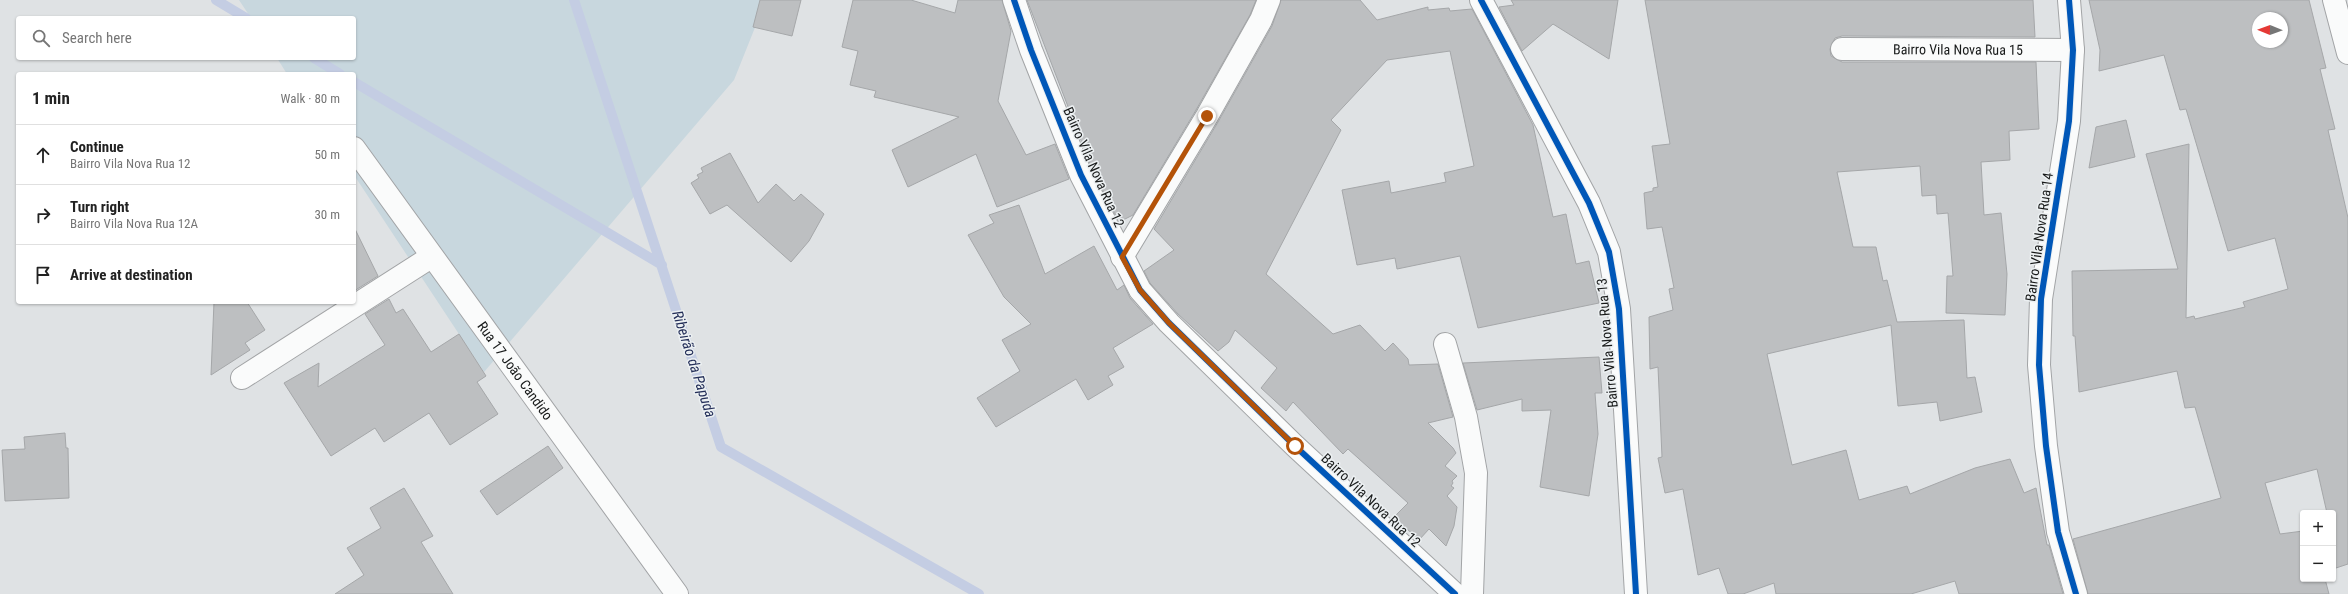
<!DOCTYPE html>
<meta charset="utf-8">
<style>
:root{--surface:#fff;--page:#f6f6f6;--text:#222;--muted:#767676;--line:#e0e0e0}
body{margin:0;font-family:"Roboto Condensed",sans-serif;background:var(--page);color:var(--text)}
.controls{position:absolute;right:12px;bottom:12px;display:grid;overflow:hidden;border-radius:4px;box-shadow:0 1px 3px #0004}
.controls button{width:36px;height:36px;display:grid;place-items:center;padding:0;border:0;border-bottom:1px solid var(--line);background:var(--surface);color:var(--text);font:20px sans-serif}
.compass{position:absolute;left:2252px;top:12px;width:36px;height:36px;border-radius:50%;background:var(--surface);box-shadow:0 1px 3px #0004;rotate:271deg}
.stop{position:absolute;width:12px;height:12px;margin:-9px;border:3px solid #b45309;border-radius:50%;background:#fff}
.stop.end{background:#b45309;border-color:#fff;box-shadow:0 1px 4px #0008}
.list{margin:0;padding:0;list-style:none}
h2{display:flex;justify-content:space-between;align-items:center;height:52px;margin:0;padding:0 16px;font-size:17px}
h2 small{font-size:13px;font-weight:400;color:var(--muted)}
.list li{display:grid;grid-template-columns:26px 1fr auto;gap:12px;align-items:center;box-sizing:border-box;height:60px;padding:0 16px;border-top:1px solid var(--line)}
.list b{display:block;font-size:15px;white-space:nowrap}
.list p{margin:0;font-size:13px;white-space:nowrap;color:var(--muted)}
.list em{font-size:13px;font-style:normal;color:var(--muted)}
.icon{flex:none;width:22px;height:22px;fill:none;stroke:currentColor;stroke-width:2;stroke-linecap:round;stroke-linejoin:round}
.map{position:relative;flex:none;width:2348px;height:594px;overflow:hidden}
.search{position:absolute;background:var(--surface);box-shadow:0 1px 3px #0004;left:16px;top:16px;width:340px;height:44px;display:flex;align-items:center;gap:10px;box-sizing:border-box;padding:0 14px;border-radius:4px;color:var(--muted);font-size:15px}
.panel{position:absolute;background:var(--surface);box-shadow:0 1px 3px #0004;left:16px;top:72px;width:340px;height:232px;border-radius:4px}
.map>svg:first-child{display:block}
.green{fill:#c8d7de}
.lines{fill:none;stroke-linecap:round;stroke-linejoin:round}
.stream{stroke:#c4cde3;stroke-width:10}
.building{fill:#bdbfc1;stroke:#a5a7a9;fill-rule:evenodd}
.minor-casing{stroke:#a2a4a6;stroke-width:24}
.minor{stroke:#fafbfb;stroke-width:22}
.cycleway-casing{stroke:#ecf0f2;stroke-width:8}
.cycleway{stroke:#0057b8;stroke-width:6}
.route{stroke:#b45309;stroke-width:5}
.labels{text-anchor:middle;stroke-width:3;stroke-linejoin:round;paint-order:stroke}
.street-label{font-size:14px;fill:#171919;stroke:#ecf0f2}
.water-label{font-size:15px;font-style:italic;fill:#242f59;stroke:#ecf0f2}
</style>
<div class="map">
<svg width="2348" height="594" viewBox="0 0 2348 594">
<rect width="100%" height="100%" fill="#dfe2e4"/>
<path class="green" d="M239 0H766L734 80 484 372 354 175V74H287L277 58H354V18H251Z"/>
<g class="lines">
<path class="stream" d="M216 0 246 18
M574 0 721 447 979 594
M314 58 340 74
M354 82 662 265"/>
</g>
<path class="building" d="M760 0H801L792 36 753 27Z
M853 0H911L955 13 958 0H1002L1011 31 998 101 1026 155 1055 144 1069 179 997 207 976 154 908 187 892 150 959 117 874 97 876 91 850 85 858 51 842 47Z
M1027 0H1256L1250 15 1196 110 1133 215 1119 222 1092 169Z
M1281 0H1360L1377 20 1428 7V10L1449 8 1450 11 1472 9 1533 125 1553 217 1566 214 1576 264 1589 261 1599 303 1478 328 1460 256 1397 269 1395 258 1357 265 1342 190 1389 181 1391 193 1446 182 1444 173 1474 166 1450 51 1387 60 1331 120 1341 130 1266 274 1333 334 1360 325 1385 351 1393 343 1408 359 1409 365 1438 364 1453 417 1428 423 1453 448 1456 453 1445 466 1457 476 1452 481 1453 483 1451 486 1454 488 1447 496 1457 507 1454 526 1446 546 1429 529 1419 540 1394 517 1408 503 1348 449 1343 454 1293 402 1286 411 1261 388 1277 368 1235 330 1229 342 1218 351 1178 314 1150 283 1144 271 1174 250 1154 229 1218 122 1272 26Z
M1511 0H1618L1609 59 1553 24 1522 51 1499 7 1514 5Z
M1645 0H2033L2035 37 1842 36 1835 38 1830 49 1831 56 1842 62H2036L2039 129 2009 131 2010 160 1981 162 1984 215 2001 213 2007 274 2005 315 1946 313 1947 276H1953L1948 213 1937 214 1936 195 1922 196 1920 166 1837 172 1853 247H1876L1883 281 1887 280 1897 322 1964 320 1967 378 1975 377 1982 412 1940 421 1937 402 1898 406 1891 325 1767 354 1792 465 1846 450 1859 500 1907 486 1910 494 1975 468 2010 459 2024 493 2036 488 2047 545H2049L2063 594H1959L1955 581 1911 594H1776L1774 583 1743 594H1728L1719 568 1698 575 1683 489 1665 493 1658 458 1662 457 1658 367 1650 369 1649 317 1673 310 1669 289 1674 288 1662 227 1647 229 1644 193 1653 191V188L1658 187 1652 146 1670 144Z
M2089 0H2309L2326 68 2320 69 2335 129 2328 130 2348 218V564L2333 569V513H2327L2317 469 2265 483 2280 534 2303 531V579H2325L2329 594H2088L2073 539 2221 498 2195 407 2185 408 2177 371 2079 392 2075 336H2073L2072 271 2178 269 2146 154 2189 144 2186 318 2194 316 2195 319 2245 307 2243 302 2288 289 2275 238 2228 251 2186 109 2180 110 2164 55 2099 71 2100 50ZM2258 18H2282V42H2258Z
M2126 120 2135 157 2089 168 2096 127Z
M730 153 758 203 776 184 794 201 801 194 824 214 809 241 791 262 727 205 710 214 691 183 699 178 697 175 703 172 701 168Z
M1019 205 1045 274 1094 246 1117 290 1124 285 1130 298 1153 324 1113 348 1124 367 1108 376 1113 385 1088 400 1076 379 996 427 977 398 1020 371 1002 340 1031 324 1004 297 968 235 994 223 989 215Z
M354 227 378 276 354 291Z
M389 299 396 313 403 309 431 352 459 334 486 376 477 382 498 414 450 445 429 413 384 442 375 428 331 456 284 383 319 363 318 387 385 345 365 314Z
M214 302H247L265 330 245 343 250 350 211 375Z
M1599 357 1602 393H1595L1598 434 1589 496 1540 487 1551 410 1522 411V399L1477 410 1463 363Z
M65 433 66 448H68L69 498 5 501 2 450 25 449 24 437Z
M548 446 563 468 497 515 480 491Z
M404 488 433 536 421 542 453 594H335L364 575 347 548 381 528 370 508Z"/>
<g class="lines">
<defs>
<g id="minor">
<path d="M1014 0 1031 50 1081 175 1140 290 1169 323 1295 446 1455 594"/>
<path d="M1481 0 1589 203 1609 252 1619 309 1636 594"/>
<path d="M2069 0 2073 50 2069 121 2041 299 2039 365 2046 446 2058 532 2076 594"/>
<path d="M2334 0 2348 53"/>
<path id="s1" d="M1842 49 2073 50"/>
<path id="s2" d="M354 148 677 594"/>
<path d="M1122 257 1207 116 1261 20 1269 0"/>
<path d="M1445 344 1466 417 1476 473 1472 594"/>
<path d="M242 378 431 257"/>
</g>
</defs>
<use href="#minor" class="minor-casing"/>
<use href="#minor" class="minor"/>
<defs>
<path id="cycleway" d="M1014 0 1031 50 1081 175 1140 290 1169 323 1295 446 1455 594
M1481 0 1589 203 1609 252 1619 309 1636 594
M2069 0 2073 50 2069 121 2041 299 2039 365 2046 446 2058 532 2076 594"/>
</defs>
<use href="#cycleway" class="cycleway-casing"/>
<use href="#cycleway" class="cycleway"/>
</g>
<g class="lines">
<path class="route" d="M1207 116 1122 257 1140 290 1169 323 1295 446"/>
</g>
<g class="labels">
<g class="street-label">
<text dy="5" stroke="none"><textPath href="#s1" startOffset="116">Bairro Vila Nova Rua 15</textPath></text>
<text transform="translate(1094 167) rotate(66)" y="5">Bairro Vila Nova Rua 12</text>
<text transform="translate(2039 237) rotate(-82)" y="5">Bairro Vila Nova Rua 14</text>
<text transform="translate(1607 343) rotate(-95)" y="5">Bairro Vila Nova Rua 13</text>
<text dy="5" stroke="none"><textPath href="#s2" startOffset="275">Rua 17 João Candido</textPath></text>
<text transform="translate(1371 500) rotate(43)" y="5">Bairro Vila Nova Rua 12</text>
</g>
<g class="water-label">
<text transform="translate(694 364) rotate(72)" y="5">Ribeirão da Papuda</text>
</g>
</g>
</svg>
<div class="controls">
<button>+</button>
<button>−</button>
</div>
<svg class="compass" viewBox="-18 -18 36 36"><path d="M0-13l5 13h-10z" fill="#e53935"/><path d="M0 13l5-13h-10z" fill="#767676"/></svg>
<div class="stop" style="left:1295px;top:446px"></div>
<div class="stop end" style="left:1207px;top:116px"></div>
<div class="search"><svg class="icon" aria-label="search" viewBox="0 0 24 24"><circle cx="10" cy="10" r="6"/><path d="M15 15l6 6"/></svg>Search here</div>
<section class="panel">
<h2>1 min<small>Walk · 80 m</small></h2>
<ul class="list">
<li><svg class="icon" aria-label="ahead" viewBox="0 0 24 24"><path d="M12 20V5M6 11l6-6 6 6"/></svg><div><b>Continue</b><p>Bairro Vila Nova Rua 12</p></div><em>50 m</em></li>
<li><svg class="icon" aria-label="right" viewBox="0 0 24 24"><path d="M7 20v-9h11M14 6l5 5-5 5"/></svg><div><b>Turn right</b><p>Bairro Vila Nova Rua 12A</p></div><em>30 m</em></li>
<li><svg class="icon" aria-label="arrive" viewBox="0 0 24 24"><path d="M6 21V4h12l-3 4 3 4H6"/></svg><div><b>Arrive at destination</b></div></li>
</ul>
</section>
</div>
